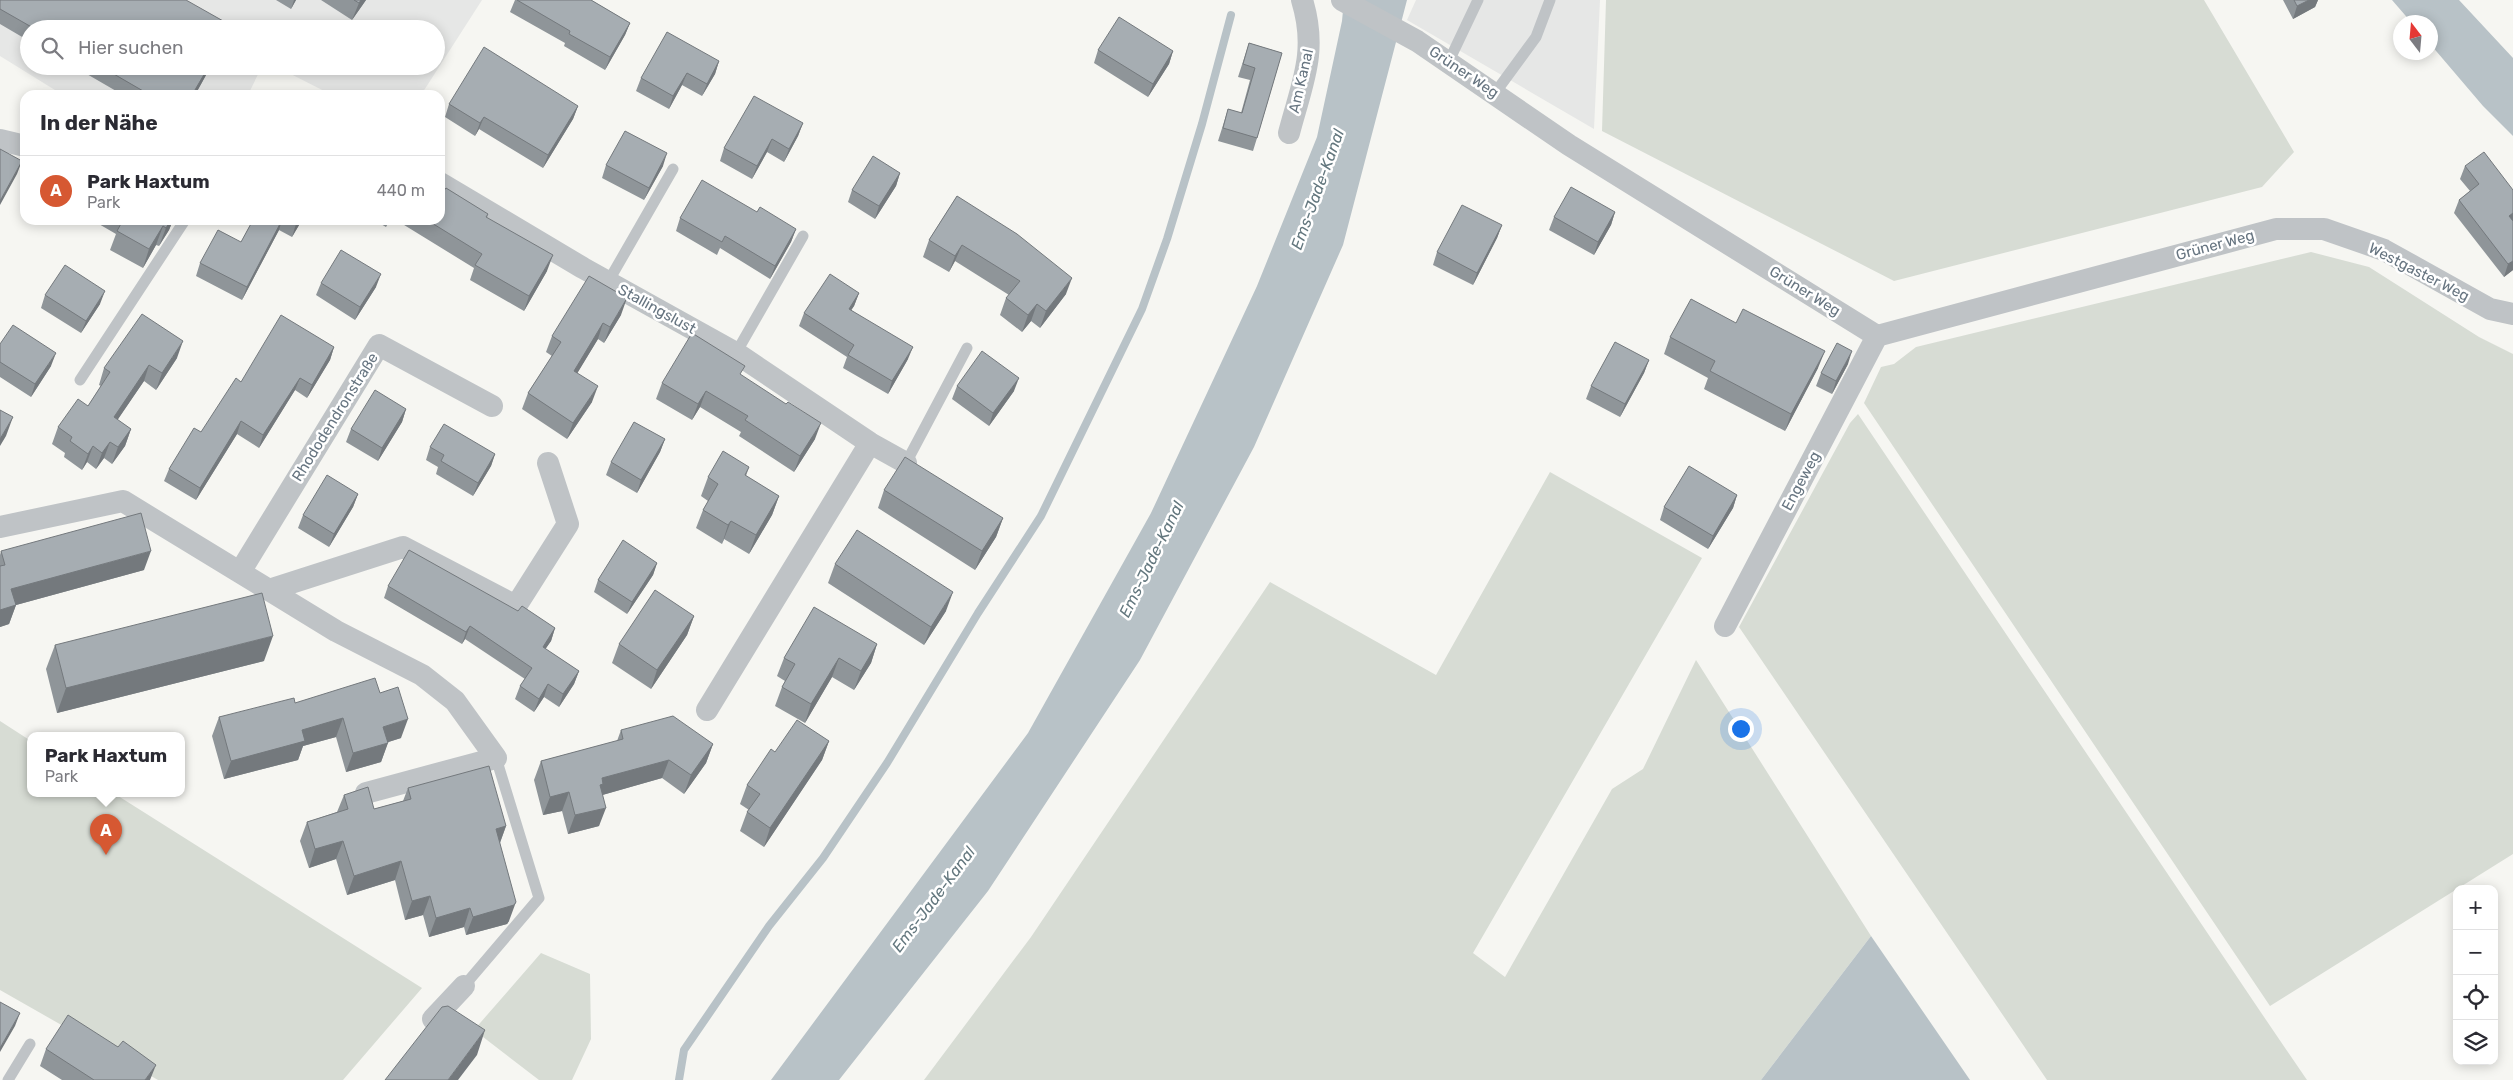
<!DOCTYPE html>
<html lang="de">
<meta charset="utf-8">
<style>
:root{--surface:#fff;--page:#f2f2f3;--text:#2b2b33;--muted:#7c7c81;--line:#e1e1e2;--accent:#d65832}
body{margin:0;font-family:Rubik,sans-serif;background:var(--page);color:var(--text)}
.controls{position:absolute;right:15px;bottom:15px;display:grid;overflow:hidden;border-radius:10px;box-shadow:0 2px 12px #0003}
.controls button{width:45px;height:45px;display:grid;place-items:center;padding:0;border:0;border-bottom:1px solid var(--line);background:var(--surface);color:var(--text);font:25px sans-serif}
.compass{position:absolute;left:2393px;top:15px;width:45px;height:45px;border-radius:50%;background:var(--surface);box-shadow:0 2px 12px #0003;rotate:344deg}
.you{position:absolute;left:1740px;top:728px;width:18px;height:18px;margin:-12px;border:4px solid #fff;border-radius:50%;background:#1a73e8;box-shadow:0 0 0 8px #1a73e833}
.badge{display:grid;place-items:center;width:32px;height:32px;border-radius:50%;background:var(--accent);color:#fff;font-size:16px;font-weight:700}
.pin{position:absolute;translate:-50% -41px;filter:drop-shadow(0 1px 2px #0008)}
.pin::after{content:'';position:absolute;top:26px;width:18px;height:15px;background:inherit;clip-path:polygon(0 0,100% 0,50% 100%)}
.popup{position:absolute;left:27px;top:732px;width:158px;height:65px;box-sizing:border-box;display:grid;place-content:center;border-radius:10px;background:var(--surface);filter:drop-shadow(0 1px 4px #0005);font-size:16px;white-space:nowrap;color:var(--muted)}
.popup b{font-size:19px;color:var(--text)}
.popup::after{content:'';position:absolute;left:50%;top:100%;margin-left:-10px;border:10px solid transparent;border-top-color:var(--surface)}
.list{margin:0;padding:0;list-style:none}
h2{display:flex;justify-content:space-between;align-items:center;height:65px;margin:0;padding:0 20px;font-size:21px}
h2 small{font-size:16px;font-weight:400;color:var(--muted)}
.list li{display:grid;grid-template-columns:32px 1fr auto;gap:15px;align-items:center;box-sizing:border-box;height:70px;padding:0 20px;border-top:1px solid var(--line)}
.list b{display:block;font-size:19px;white-space:nowrap}
.list p{margin:0;font-size:16px;white-space:nowrap;color:var(--muted)}
.list em{font-size:16px;font-style:normal;color:var(--muted)}
.icon{flex:none;width:28px;height:28px;fill:none;stroke:currentColor;stroke-width:2;stroke-linecap:round;stroke-linejoin:round}
.map{position:relative;flex:none;width:2513px;height:1080px;overflow:hidden}
.search{position:absolute;background:var(--surface);box-shadow:0 2px 12px #0003;left:20px;top:20px;width:425px;height:55px;display:flex;align-items:center;gap:12px;box-sizing:border-box;padding:0 18px;border-radius:28px;color:var(--muted);font-size:19px}
.panel{position:absolute;background:var(--surface);box-shadow:0 2px 12px #0003;left:20px;top:90px;width:425px;height:135px;border-radius:15px}
.map>svg:first-child{display:block}
.built{fill:#e6e7e6}
.green{fill:#d7dcd4}
.water{fill:#b8c2c7}
.lines{fill:none;stroke-linecap:round;stroke-linejoin:round}
.stream{stroke:#b8c2c7;stroke-width:8}
.service{stroke:#bfc3c6;stroke-width:11}
.minor{stroke:#bfc3c6;stroke-width:22}
.wall{fill:#8f9599}
.shaded-wall{fill:#74797d}
.building{fill:#a6adb2;stroke:#74797d}
.labels{text-anchor:middle;stroke-width:5;stroke-linejoin:round;paint-order:stroke}
.street-label{font-size:15px;fill:#677581;stroke:#fff}
.water-label{font-size:16px;font-style:italic;fill:#63777e;stroke:#fff}
</style>
<div class="map">
<svg width="2513" height="1080" viewBox="0 0 2513 1080">
<rect width="100%" height="100%" fill="#f6f6f2"/>
<path class="built" d="M0 0H482L421 95H332L275 66H436V29H29V66H262L248 95H63L0 56Z
M1416 0H1600L1594 129 1407 20Z"/>
<path class="green" d="M1606 0H2204L2294 152 2262 187 1894 281 1602 131Z
M2311 252 2369 267 2479 337 2513 354V854L2270 1006 1864 403 1881 367 1894 364 1916 347Z
M1858 414 2262 1014 2307 1080H2047L1739 627 1850 423Z
M1550 472 1702 558 1473 953 1505 977 1612 789 1643 769 1696 660 1871 936 1761 1080H924L1031 937 1270 582 1436 675Z
M0 721 31 741V794H115L422 988 343 1080H158L0 990Z
M541 953 590 974 591 1039 572 1080H539L474 1030Z"/>
<path class="water" d="M1344 0H1407L1343 245 1254 447 1140 660 988 891 839 1080H771L1028 733 1151 513 1257 286 1317 137 1342 21Z
M2392 0H2459L2513 58V136L2483 106 2431 45 2430 22H2411Z
M1871 936 1970 1080H1761Z"/>
<g class="lines">
<path class="stream" d="M679 1080 684 1050 769 926 823 858 887 763 978 613 1041 516 1142 309 1167 239 1202 124 1231 15"/>
<path class="service" d="M1449 61 1478 0
M1495 93 1536 37 1550 0
M608 282 673 169
M736 353 803 236
M80 380 185 220
M906 463 967 348
M464 986 539 898 496 758
M8 1080 30 1044"/>
<path class="minor" d="M1342 0 1417 41 1569 145 1877 336 2276 229H2324L2384 250 2490 309 2513 314
M1289 133C1302 83 1318 52 1302 0
M0 140 25 146
M440 183 583 268 736 353 870 443 906 463
M0 527 123 501 336 631 422 675 455 701 496 758 366 793
M240 572 379 345 492 406
M269 590 403 547 516 606 568 524 548 463
M1725 626 1877 336
M707 710 870 443
M433 1019 464 986"/>
</g>
<path class="wall" d="M0 0 231 29H29V41L0 24Z
M276 0H296L291 9Z
M321 0H366L352 20Z
M515 0H591L630 23 625 35 605 70 564 46 565 43 510 12Z
M2283 0H2318L2315 7 2293 19Z
M1249 43 1282 53 1257 138 1253 151 1218 141 1224 122 1228 109 1241 113 1250 80 1238 77Z
M1098 50 1173 51 1169 64 1148 97 1094 63Z
M719 61 715 74 702 96 682 85 669 109 636 91 641 78Z
M73 66H211L195 95H123Z
M449 104 578 106 573 119 543 168 479 129 475 136 445 117Z
M803 123 798 136 784 162 767 152 752 179 720 161 724 148Z
M606 165 663 166 644 200 602 178Z
M2465 166 2513 190V270L2504 277 2454 213 2459 200 2470 191 2460 179Z
M900 173 896 186 875 219 848 202 852 190Z
M957 196 1066 294 1040 328 1031 321 1022 332 1000 315 1006 298 1009 295 955 261 949 272 923 257 929 240Z
M1615 212 1611 225 1594 255 1549 230 1554 217Z
M488 214 487 218 547 271 524 311 470 280 474 268 396 220H440Z
M680 218 796 229 791 242 770 279 720 248 717 255 676 231Z
M92 220H173L169 230 159 246 156 245 143 268 110 250 116 234Z
M253 220H302L292 237 279 230 242 300 196 276 200 263 241 242Z
M374 220H390L386 227Z
M1502 225 1497 238 1473 285 1433 265 1437 252Z
M321 283 376 287 355 320 316 295Z
M859 293 854 306 851 310 908 359 888 394 843 368 847 357 799 326 804 313Z
M45 295 100 304 81 333 41 308Z
M621 315 604 343 598 339 577 373 592 402 567 439 522 409 528 393 552 356 546 352 552 336Z
M1670 337 1818 368 1785 431 1704 389 1708 378 1664 354Z
M0 344 51 366 31 397 0 377Z
M334 347 330 360 307 398 295 390 259 448 237 434 196 500 164 481 169 469 201 432 241 382Z
M177 358 156 390 144 381 117 420 131 429 125 446 112 464 104 458 96 469 87 462 82 470 64 457 65 453 52 444 58 427 88 406 101 386 99 385 104 368Z
M1649 360 1644 373 1620 417 1586 399 1591 386Z
M1848 364 1832 394 1816 386 1821 373Z
M742 376 815 439 794 472 739 436 741 432 700 407 692 420 656 399 662 383Z
M957 386 1014 391 989 426 952 399Z
M406 409 402 422 378 461 346 442 351 429Z
M665 439 660 452 637 493 606 475 611 462Z
M430 447 495 454 491 466 473 496 436 474 438 467 426 460Z
M749 467 746 476 779 496 772 515 749 554 724 539 722 544 696 528 703 510 708 501 701 496 708 477Z
M884 490 1003 518 996 537 975 570 878 508Z
M358 494 353 507 329 547 298 528 303 515Z
M1737 495 1733 508 1708 549 1660 520 1664 507Z
M1 551 144 570 16 605 9 624 0 627V555Z
M657 563 653 575 627 614 594 592 598 580Z
M835 564 946 611 924 645 828 583Z
M388 586 518 611 555 628 551 641 545 649 579 671 574 684 559 707 544 697 534 712 515 699 520 686 525 679 465 639 462 644 384 598Z
M694 616 687 635 651 689 612 663 619 644Z
M877 644 871 663 854 690 832 677 805 723 775 706 782 687 785 681 777 676 784 658Z
M55 645 264 661 57 713 46 669Z
M380 693 401 738 388 742 381 762 346 772 336 737 303 746 298 760 224 779 212 736 219 717 295 703Z
M621 730 713 744 706 763 684 794 662 778 602 795 599 826 568 834 562 811 543 815 534 780 541 761 617 741Z
M829 741 822 760 764 847 740 831 747 812 749 810 740 804 747 785 775 752Z
M408 788 506 826 500 843 509 921 507 924 466 935 464 927 429 937 423 915 405 920 395 880 347 895 336 859 309 868 300 841 307 822 337 812 344 795 374 809 403 801Z
M46 1049 150 1080H62L40 1066Z"/>
<path class="shaded-wall" d="M294 0H296L291 9Z
M361 0H366L352 20 359 3Z
M2309 0H2318L2315 7 2293 19 2297 6Z
M630 23 625 35 605 70 610 57Z
M1173 51 1169 64 1148 97 1153 84Z
M719 61 715 74 702 96 707 84Z
M209 66H211L195 95H192Z
M687 73 682 85 669 109 673 96Z
M578 106 573 119 543 168 548 155Z
M484 117 479 129 475 136 480 123Z
M803 123 798 136 784 162 789 149Z
M772 139 767 152 752 179 757 166Z
M667 153 663 166 644 200 649 188Z
M22 161 17 174 0 205V201Z
M900 173 896 186 875 219 879 206Z
M1615 212 1611 225 1594 255 1598 242Z
M2513 213V222L2509 216Z
M171 220H173L169 230 159 246 166 228Z
M282 220 279 230 242 300 247 287Z
M299 220H302L292 237 296 224Z
M1502 225 1497 238 1473 285 1477 273Z
M163 226 156 245 143 268 149 249Z
M796 229 791 242 770 279 775 266Z
M962 245 955 261 949 272 955 256Z
M553 255 547 271 524 311 529 296Z
M2513 261V270L2504 277 2508 264Z
M381 274 376 287 355 320 360 307Z
M1072 278 1066 294 1040 328 1046 311Z
M105 291 100 304 81 333 86 321Z
M859 293 854 306 844 321 849 309Z
M627 298 621 315 604 343 610 327Z
M1037 304 1031 321 1022 332 1028 315Z
M603 323 598 339 569 387 574 371Z
M183 341 177 358 156 390 162 373Z
M334 347 330 360 307 398 312 385Z
M913 347 908 359 888 394 892 381Z
M1825 351 1818 368 1785 431 1791 414Z
M1852 351 1848 364 1832 394 1836 381Z
M56 353 51 366 31 397 35 384Z
M1649 360 1644 373 1620 417 1625 404Z
M149 365 144 381 108 434 114 417Z
M300 378 295 390 259 448 263 435Z
M1019 378 1014 391 989 426 993 413Z
M598 386 592 402 567 439 573 423Z
M706 391 700 407 692 420 698 404Z
M406 409 402 422 378 461 382 448Z
M13 417 6 436 0 446V439Z
M241 421 237 434 196 500 200 488Z
M821 423 815 439 794 472 800 456Z
M131 429 125 446 112 464 118 447Z
M665 439 660 452 637 493 641 480Z
M110 442 104 458 96 469 102 453Z
M93 446 87 462 82 470 88 454Z
M495 454 491 466 473 496 478 483Z
M358 494 353 507 329 547 334 534Z
M1737 495 1733 508 1708 549 1713 536Z
M779 496 772 515 749 554 756 535Z
M1003 518 996 537 975 570 982 551Z
M731 521 724 539 722 544 728 525Z
M151 551 144 570 5 608 11 589Z
M657 563 653 575 627 614 632 602Z
M953 592 946 611 924 645 931 627Z
M16 605 9 624 0 627V610Z
M694 616 687 635 651 689 657 670Z
M470 626 465 639 462 644 466 632Z
M555 628 551 641 538 660 543 647Z
M273 636 264 661 57 713 66 688Z
M877 644 871 663 854 690 861 671Z
M839 658 832 677 805 723 811 704Z
M579 671 574 684 559 707 563 694Z
M548 684 544 697 534 712 539 699Z
M343 718 336 737 303 746 298 760 224 779 231 761 302 730Z
M408 719 401 738 376 746 383 727Z
M829 741 822 760 764 847 770 828Z
M388 743 381 762 346 772 353 753Z
M713 744 706 763 684 794 691 775Z
M669 760 662 778 599 796 593 804 602 778Z
M569 792 562 811 543 815 550 797Z
M606 808 599 826 568 834 575 815Z
M506 826 499 845 496 829Z
M343 841 336 859 309 868 315 849Z
M401 861 395 880 347 895 354 876Z
M430 896 423 915 405 920 412 901Z
M516 902 509 921 507 924 466 935 473 917Z
M470 908 464 927 429 937 436 918Z
M20 1013 15 1026 0 1052V1048Z
M485 1030 477 1055 458 1080H448Z
M156 1065 150 1080H145Z"/>
<path class="building" d="M0 0H186L232 26 231 29H35L0 9Z
M354 0H361L359 3Z
M517 0H591L630 23 610 57 569 34 570 31Z
M2294 0H2309L2297 6Z
M1119 17 1173 51 1153 84 1098 50Z
M667 32 719 61 707 84 687 73 673 96 641 78Z
M1249 43 1282 53 1257 138 1223 128 1228 109 1242 113 1255 68 1243 64Z
M484 47 578 106 548 155 484 117 480 123 449 104Z
M100 66H209L192 95H150Z
M754 96 803 123 789 149 772 139 757 166 724 148Z
M625 131 667 153 649 188 606 165Z
M0 149 22 161 0 201Z
M2484 152 2513 190V213L2509 216 2513 221V261L2508 264 2459 200 2479 184 2465 166Z
M873 156 900 173 879 206 852 190Z
M702 180 757 212 760 207 796 229 775 266 725 236 722 242 680 218Z
M1571 187 1615 212 1598 242 1554 217Z
M446 188 488 214 486 217 553 255 529 296 475 265 482 254 427 220H440V192L442 193Z
M957 196 1017 234 1072 278 1046 311 1037 304 1028 315 1006 298 1020 281 962 245 955 256 929 240Z
M1462 205 1502 225 1477 273 1437 252Z
M123 220H171L166 228 163 226 149 249 117 231Z
M253 220H282L247 287 200 263 218 230 241 242Z
M289 220H299L296 224Z
M341 250 381 274 360 307 321 283Z
M65 265 105 291 86 321 45 295Z
M830 274 859 293 849 309 913 347 892 381 848 355 854 345 804 313Z
M589 276 627 298 610 327 603 323 574 371 598 386 573 423 528 393 561 342 552 336Z
M1691 299 1736 323 1743 309 1825 351 1791 414 1710 371 1715 361 1670 337Z
M142 314 183 341 162 373 149 365 114 417 131 429 118 447 110 442 102 453 93 446 88 454 70 441 72 437 58 427 78 399 88 406 110 372 104 368Z
M281 315 334 347 312 385 300 378 263 435 241 421 200 488 169 469 194 428 201 432 236 378 241 382Z
M13 325 56 353 35 384 0 362V344Z
M692 333 745 366 740 374 786 404 788 402 821 423 800 456 745 420 748 416 706 391 698 404 662 383Z
M1615 342 1649 360 1625 404 1591 386Z
M1837 343 1852 351 1836 381 1821 373Z
M982 351 1019 378 993 413 957 386Z
M375 390 406 409 382 448 351 429Z
M0 410 13 417 0 439Z
M634 422 665 439 641 480 611 462Z
M444 424 495 454 478 483 441 461 444 455 430 447Z
M723 451 749 467 745 475 779 496 756 535 731 521 728 525 703 510 718 484 708 477Z
M905 457 1003 518 982 551 884 490Z
M1689 466 1737 495 1713 536 1664 507Z
M327 475 358 494 334 534 303 515Z
M141 513 151 551 11 589 16 605 0 610V566L5 565 1 551Z
M857 530 953 592 931 627 835 564Z
M623 540 657 563 632 602 598 580Z
M409 550 518 611 522 606 555 628 543 647 579 671 563 694 548 684 539 699 520 686 532 668 470 626 466 632 388 586Z
M655 590 694 616 657 670 619 644Z
M262 593 273 636 66 688 55 645Z
M814 607 877 644 861 671 839 658 811 704 782 687 795 664 784 658Z
M375 678 380 693 398 687 408 719 383 727 388 743 353 753 343 718 302 730 305 741 231 761 219 717 294 698 295 703Z
M673 716 713 744 691 775 669 760 602 778 603 784 600 785 606 808 575 815 569 792 550 797 541 761 623 739 621 730Z
M797 720 829 741 770 828 747 812 760 794 747 785 771 749 775 752Z
M489 766 506 826 496 829 516 902 514 905 473 917 470 908 436 918 430 896 412 901 401 861 354 876 343 841 315 849 307 822 348 809 344 795 368 787 374 809 411 799 408 788Z
M0 1002 20 1013 0 1048Z
M448 1006 485 1030 448 1080H385L442 1007Z
M68 1015 118 1047 123 1041 156 1065 145 1080H94L46 1049Z"/>
<g class="labels">
<g class="street-label">
<text transform="translate(1464 72) rotate(34)" y="5">Grüner Weg</text>
<text transform="translate(1301 81) rotate(-77)" y="5">Am Kanal</text>
<text transform="translate(2215 245) rotate(-15)" y="5">Grüner Weg</text>
<text transform="translate(2419 272) rotate(27)" y="5">Westgaster Weg</text>
<text transform="translate(1805 291) rotate(32)" y="5">Grüner Weg</text>
<text transform="translate(657 309) rotate(29)" y="5">Stallingslust</text>
<text transform="translate(335 417) rotate(-58)" y="5">Rhododendronstraße</text>
<text transform="translate(1801 481) rotate(-62)" y="5">Engeweg</text>
</g>
<g class="water-label">
<text transform="translate(1317 189) rotate(-70)" y="6">Ems-Jade-Kanal</text>
<text transform="translate(1151 559) rotate(-64)" y="6">Ems-Jade-Kanal</text>
<text transform="translate(933 899) rotate(-53)" y="6">Ems-Jade-Kanal</text>
</g>
</g>
</svg>
<div class="controls">
<button>+</button>
<button>−</button>
<button><svg class="icon" aria-label="locate" viewBox="0 0 24 24"><circle cx="12" cy="12" r="6"/><path d="M12 2v4M12 18v4M2 12h4M18 12h4"/></svg></button>
<button><svg class="icon" aria-label="layers" viewBox="0 0 24 24"><path d="M12 4l9 5-9 5-9-5zM3 14l9 5 9-5"/></svg></button>
</div>
<svg class="compass" viewBox="-18 -18 36 36"><path d="M0-13l5 13h-10z" fill="#e53935"/><path d="M0 13l5-13h-10z" fill="#7c7c81"/></svg>
<div class="you"></div>
<div class="pin badge" style="left:106px;top:855px">A</div>
<div class="popup"><b>Park Haxtum</b>Park</div>
<div class="search"><svg class="icon" aria-label="search" viewBox="0 0 24 24"><circle cx="10" cy="10" r="6"/><path d="M15 15l6 6"/></svg>Hier suchen</div>
<section class="panel">
<h2>In der Nähe<small></small></h2>
<ul class="list">
<li><span class="badge">A</span><div><b>Park Haxtum</b><p>Park</p></div><em>440 m</em></li>
</ul>
</section>
</div>
